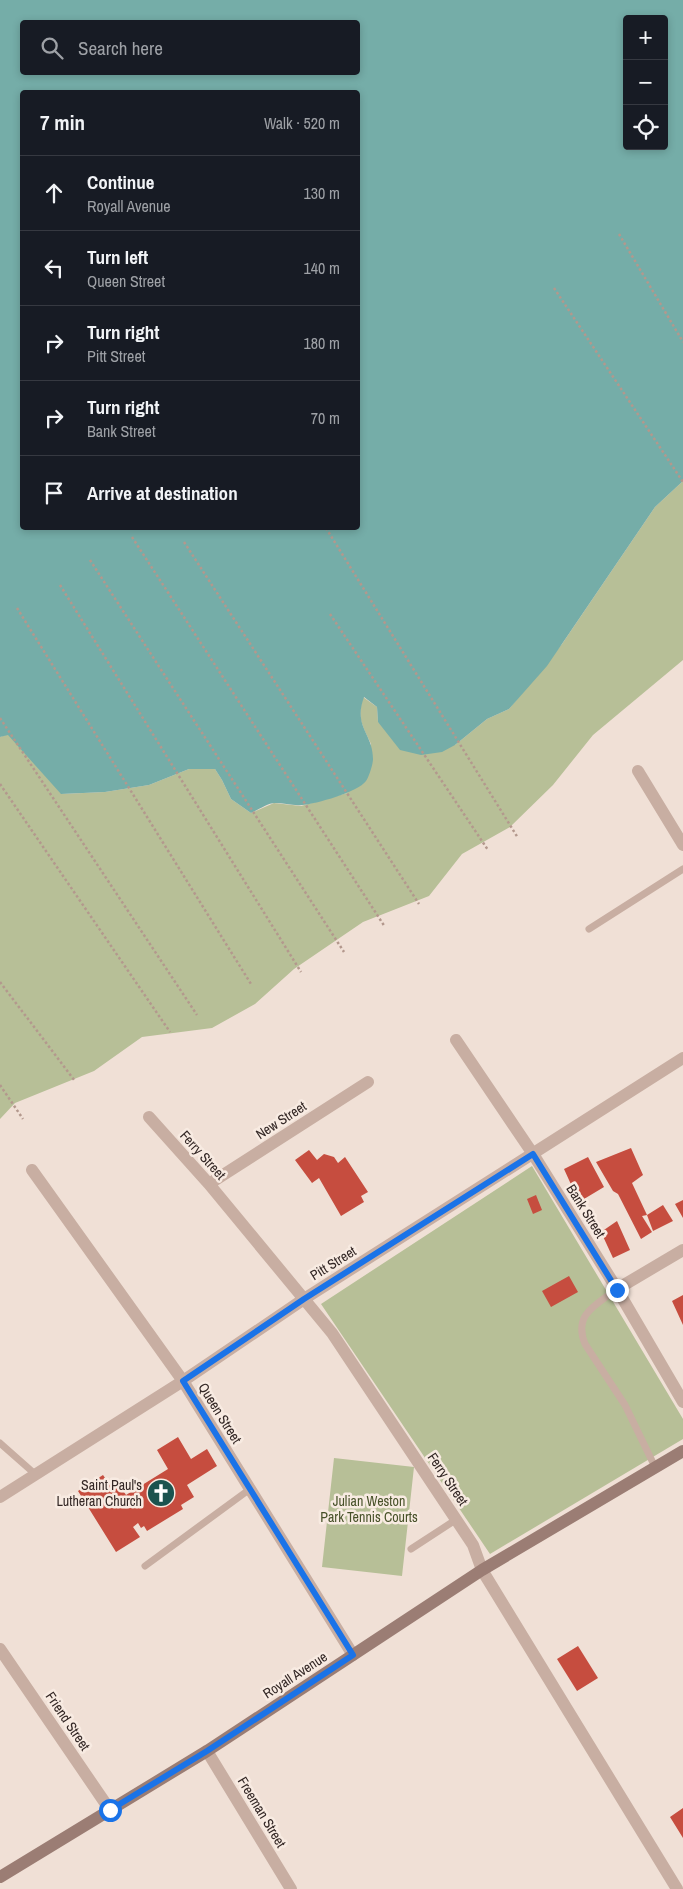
<!DOCTYPE html>
<meta charset="utf-8">
<style>
:root{--surface:#171b24;--page:#20242c;--text:#f1f3f6;--muted:#9ea1a6;--line:#363941}
body{margin:0;font-family:"Archivo Narrow",sans-serif;background:var(--page);color:var(--text)}
.controls{position:absolute;right:15px;top:15px;display:grid;overflow:hidden;border-radius:5px;box-shadow:0 2px 8px #0003}
.controls button{width:45px;height:45px;display:grid;place-items:center;padding:0;border:0;border-bottom:1px solid var(--line);background:var(--surface);color:var(--text);font:25px sans-serif}
.stop{position:absolute;width:15px;height:15px;margin:-11px;border:4px solid #1a73e8;border-radius:50%;background:#fff}
.stop.end{background:#1a73e8;border-color:#fff;box-shadow:0 1px 5px #0008}
.list{margin:0;padding:0;list-style:none}
h2{display:flex;justify-content:space-between;align-items:center;height:65px;margin:0;padding:0 20px;font-size:21px}
h2 small{font-size:16px;font-weight:400;color:var(--muted)}
.list li{display:grid;grid-template-columns:32px 1fr auto;gap:15px;align-items:center;box-sizing:border-box;height:75px;padding:0 20px;border-top:1px solid var(--line)}
.list b{display:block;font-size:19px;white-space:nowrap}
.list p{margin:0;font-size:16px;white-space:nowrap;color:var(--muted)}
.list em{font-size:16px;font-style:normal;color:var(--muted)}
.icon{flex:none;width:28px;height:28px;fill:none;stroke:currentColor;stroke-width:2;stroke-linecap:round;stroke-linejoin:round}
.map{position:relative;flex:none;width:683px;height:1889px;overflow:hidden}
.search{position:absolute;background:var(--surface);box-shadow:0 2px 8px #0003;left:20px;top:20px;width:340px;height:55px;display:flex;align-items:center;gap:12px;box-sizing:border-box;padding:0 18px;border-radius:5px;color:var(--muted);font-size:19px}
.panel{position:absolute;background:var(--surface);box-shadow:0 2px 8px #0003;left:20px;top:90px;width:340px;height:440px;border-radius:5px}
.map>svg:first-child{display:block}
.green{fill:#b7bf97}
.water{fill:#75ada8;fill-rule:evenodd}
.building{fill:#c64d3f}
.lines{fill:none;stroke-linecap:round;stroke-linejoin:round}
.path{stroke:#b3988d;stroke-width:2.5;stroke-dasharray:2.5 2.5;stroke-linecap:butt}
.lane{stroke:#c8aea2;stroke-width:7}
.street{stroke:#c8aea2;stroke-width:12}
.secondary{stroke:#9b7d74;stroke-width:12}
.route{stroke:#1a73e8;stroke-width:6}
.labels{text-anchor:middle;stroke-width:5;stroke-linejoin:round;paint-order:stroke}
.street-label{font-size:14px;fill:#332725;stroke:#f8ebe2}
.poi-label{font-size:14px;fill:#332725;stroke:#f8ebe2;text-anchor:end}
.park-label{font-size:14px;fill:#475129;stroke:#f8ebe2}
</style>
<div class="map">
<svg width="683" height="1889" viewBox="0 0 683 1889">
<rect width="100%" height="100%" fill="#f0e0d6"/>
<path class="green" d="M683 481V660L593 735 553 785 510 827 462 854 429 896 363 922 294 969 255 1004 212 1028 142 1037 94 1071 15 1103 0 1119V737L8 734 62 794 105 792 149 785 189 769H215L222 780 231 799 251 813 274 803 301 806 347 793 371 744C362 724 357 719 363 697L377 707 378 722 455 745 487 719 509 709 562 644 655 507Z
M532 1166 683 1419V1439L490 1554 321 1304Z
M334 1458 414 1467 402 1576 322 1567Z"/>
<path class="water" d="M0 0H683V481L655 507 547 666 509 709 487 719 455 745 442 752 421 755 400 750 378 722 377 707 364 697C353 727 373 733 373 759 373 764 369 777 366 781 358 792 316 804 302 805 293 806 284 803 275 803 268 803 258 810 251 813L231 799 222 780 215 769H189L149 785 105 792 61 794 8 735 0 737ZM627 19H664V146H627ZM22 22H358V72H22ZM22 92H358V528H22Z"/>
<path class="building" d="M631 1148 643 1175 632 1183 647 1215 642 1216 652 1232 641 1239 618 1194 613 1191 596 1162Z
M309 1150 317 1160 324 1154 334 1157 338 1163 345 1157 368 1192 361 1196 364 1202 341 1216 319 1178 312 1183 295 1160Z
M588 1157 604 1187 579 1202 564 1169Z
M536 1195 542 1210 533 1214 527 1199Z
M683 1200V1218L675 1204Z
M663 1205 673 1221 653 1231 647 1215Z
M617 1221 630 1250 613 1258 601 1232Z
M569 1276 578 1292 551 1307 542 1291Z
M683 1295V1325L672 1301Z
M178 1437 191 1459 207 1449 217 1466 187 1485 194 1497 181 1505 183 1509 147 1531 144 1526 141 1528 138 1523 133 1527 140 1537 116 1552 78 1491 103 1475 108 1482 115 1478 126 1495 168 1469 157 1450Z
M578 1646 598 1678 577 1691 557 1659Z
M683 1808V1838L670 1817Z"/>
<g class="lines">
<path class="path" d="M619 234 683 342
M554 288 683 482
M326 528 518 838
M132 537 385 927
M184 542 419 904
M90 560 344 952
M60 585 301 972
M17 608 251 984
M330 614 488 850
M0 718 197 1015
M0 784 170 1032
M0 982 75 1081
M0 1085 23 1119"/>
<path class="lane" d="M589 929 683 869
M617 1289C596 1305 573 1314 585 1344L625 1405 655 1467
M0 1443 35 1474
M411 1549 457 1519
M145 1566 250 1489"/>
<path class="street" d="M638 771 683 845
M456 1040 533 1154 617 1289 683 1402
M149 1117 209 1184 332 1333 473 1545 482 1570 677 1889
M32 1170 183 1381 353 1655
M209 1184 368 1082
M617 1289 683 1250
M0 1497 183 1381 304 1299 683 1058
M0 1649 110 1810
M207 1751 291 1889"/>
<path class="secondary" d="M0 1877 207 1751 482 1570 683 1451"/>
</g>
<g class="lines">
<path class="route" d="M110 1810 207 1751 353 1655 183 1381 304 1299 533 1154 617 1290"/>
</g>
<defs>
<symbol id="church-disc" viewBox="-11 -11 22 22"><circle r="9.5" fill="#1b534f" stroke="#f8ebe2"/><path d="M-1.2-6h2.4v3.5h3.3v2.4h-3.3V6h-2.4V-.1h-3.3v-2.4h3.3Z" fill="#fff"/></symbol>
</defs>
<g fill-rule="evenodd">
<use href="#church-disc" x="145" y="1477" width="32" height="32"/>
</g>
<g class="labels">
<g class="street-label">
<text transform="translate(281 1120) rotate(-33)" y="5">New Street</text>
<text transform="translate(203 1155) rotate(48)" y="5">Ferry Street</text>
<text transform="translate(586 1211) rotate(58)" y="5">Bank Street</text>
<text transform="translate(333 1263) rotate(-32)" y="5">Pitt Street</text>
<text transform="translate(220 1413) rotate(58)" y="5">Queen Street</text>
<text transform="translate(448 1479) rotate(56)" y="5">Ferry Street</text>
<text transform="translate(295 1675) rotate(-33)" y="5">Royall Avenue</text>
<text transform="translate(68 1721) rotate(56)" y="5">Friend Street</text>
<text transform="translate(262 1812) rotate(59)" y="5">Freeman Street</text>
</g>
<g class="poi-label">
<text x="142" y="1490">Saint Paul's<tspan x="142" dy="16">Lutheran Church</tspan></text>
</g>
<g class="park-label">
<text x="369" y="1506">Julian Weston<tspan x="369" dy="16">Park Tennis Courts</tspan></text>
</g>
</g>
</svg>
<div class="controls">
<button>+</button>
<button>−</button>
<button><svg class="icon" aria-label="locate" viewBox="0 0 24 24"><circle cx="12" cy="12" r="6"/><path d="M12 2v4M12 18v4M2 12h4M18 12h4"/></svg></button>
</div>
<div class="stop" style="left:110px;top:1810px"></div>
<div class="stop end" style="left:617px;top:1290px"></div>
<div class="search"><svg class="icon" aria-label="search" viewBox="0 0 24 24"><circle cx="10" cy="10" r="6"/><path d="M15 15l6 6"/></svg>Search here</div>
<section class="panel">
<h2>7 min<small>Walk · 520 m</small></h2>
<ul class="list">
<li><svg class="icon" aria-label="ahead" viewBox="0 0 24 24"><path d="M12 20V5M6 11l6-6 6 6"/></svg><div><b>Continue</b><p>Royall Avenue</p></div><em>130 m</em></li>
<li><svg class="icon" aria-label="left" viewBox="0 0 24 24"><path d="M17 20v-9H6M10 6l-5 5 5 5"/></svg><div><b>Turn left</b><p>Queen Street</p></div><em>140 m</em></li>
<li><svg class="icon" aria-label="right" viewBox="0 0 24 24"><path d="M7 20v-9h11M14 6l5 5-5 5"/></svg><div><b>Turn right</b><p>Pitt Street</p></div><em>180 m</em></li>
<li><svg class="icon" aria-label="right" viewBox="0 0 24 24"><path d="M7 20v-9h11M14 6l5 5-5 5"/></svg><div><b>Turn right</b><p>Bank Street</p></div><em>70 m</em></li>
<li><svg class="icon" aria-label="arrive" viewBox="0 0 24 24"><path d="M6 21V4h12l-3 4 3 4H6"/></svg><div><b>Arrive at destination</b></div></li>
</ul>
</section>
</div>
